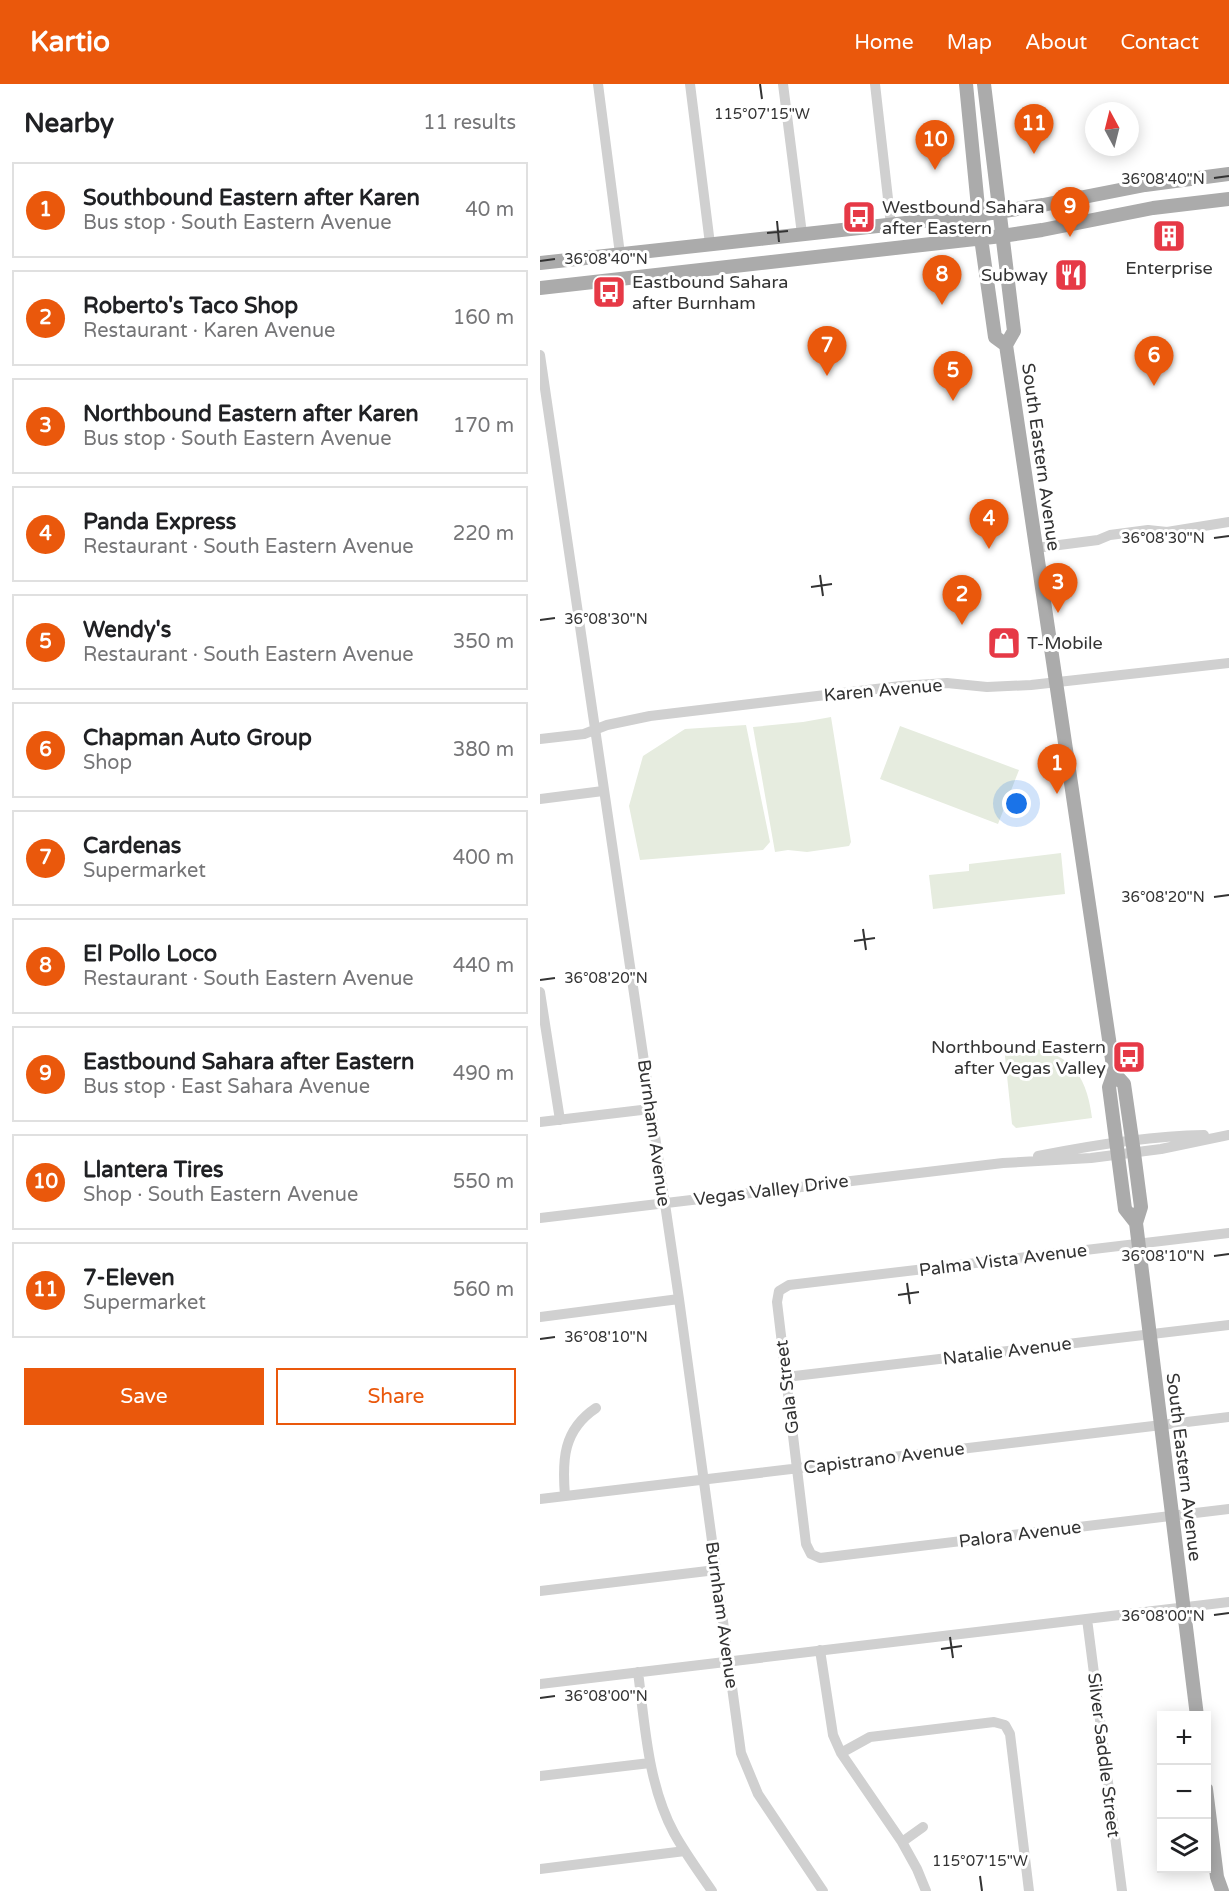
<!DOCTYPE html>
<meta charset="utf-8">
<style>
:root{--surface:#fff;--page:#f6f6f6;--text:#202124;--muted:#757577;--line:#e0e0e0;--accent:#ea580c}
body{margin:0;font-family:"Varela Round",sans-serif;background:var(--page);color:var(--text)}
.controls{position:absolute;right:18px;bottom:18px;display:grid;overflow:hidden;border-radius:0px;box-shadow:0 3px 15px #0003}
.controls button{width:54px;height:54px;display:grid;place-items:center;padding:0;border:0;border-bottom:2px solid var(--line);background:var(--surface);color:var(--text);font:30px sans-serif}
.compass{position:absolute;left:545px;top:18px;width:54px;height:54px;border-radius:50%;background:var(--surface);box-shadow:0 3px 15px #0003;rotate:353deg}
.you{position:absolute;left:477px;top:720px;width:21px;height:21px;margin:-15px;border:4px solid #fff;border-radius:50%;background:#1a73e8;box-shadow:0 0 0 9px #1a73e833}
.badge{display:grid;place-items:center;width:39px;height:39px;border-radius:50%;background:var(--accent);color:#fff;font-size:20px;font-weight:700}
.pin{position:absolute;translate:-50% -50px;filter:drop-shadow(0 2px 3px #0008)}
.pin::after{content:'';position:absolute;top:32px;width:21px;height:18px;background:inherit;clip-path:polygon(0 0,100% 0,50% 100%)}
.list{margin:0;padding:0;list-style:none}
h2{display:flex;justify-content:space-between;align-items:center;height:78px;margin:0;padding:0 24px;font-size:26px}
h2 small{font-size:20px;font-weight:400;color:var(--muted)}
.list li{display:grid;grid-template-columns:39px 1fr auto;gap:18px;align-items:center;box-sizing:border-box;height:96px;margin:0 12px 12px;padding:0 12px;border:2px solid var(--line);border-radius:0px}
.list b{display:block;font-size:22px;white-space:nowrap}
.list p{margin:0;font-size:20px;white-space:nowrap;color:var(--muted)}
.list em{font-size:20px;font-style:normal;color:var(--muted)}
.actions{display:flex;gap:12px;padding:18px 24px}
.actions a{flex:1;padding:14px 0;border:2px solid var(--accent);border-radius:0px;text-align:center;font-size:21px;color:var(--accent)}
.actions .main{background:var(--accent);color:#fff}
.icon{flex:none;width:33px;height:33px;fill:none;stroke:currentColor;stroke-width:2;stroke-linecap:round;stroke-linejoin:round}
.map{position:relative;flex:none;width:689px;height:1807px;overflow:hidden}
header{display:flex;align-items:center;gap:36px;box-sizing:border-box;height:84px;padding:0 30px;background:var(--accent);color:#fff}
header strong{font-size:28px}
nav{display:flex;gap:33px;margin-inline-start:auto;font-size:21px}
main{display:flex}
aside{flex:1;background:var(--surface)}
.map>svg:first-child{display:block}
.green{fill:#e6ecdf}
.lines{fill:none;stroke-linecap:round;stroke-linejoin:round}
.minor{stroke:#d0d0d0;stroke-width:10}
.major{stroke:#ababab;stroke-width:14}
.ticks{fill:none;stroke:#333;stroke-width:2}
.labels{text-anchor:middle;stroke-width:6;stroke-linejoin:round;paint-order:stroke}
.poi-label{font-size:18px;fill:#333;stroke:#fff;text-anchor:start}
.street-label{font-size:18px;fill:#333;stroke:#fff}
.ticks-label{font-size:15px;text-anchor:middle;fill:#333;stroke:#fff;stroke-width:6;stroke-linejoin:round;paint-order:stroke}
</style>
<header>
<strong>Kartio</strong>
<nav><a>Home</a><a>Map</a><a>About</a><a>Contact</a></nav>
</header>
<main>
<aside>
<h2>Nearby<small>11 results</small></h2>
<ul class="list">
<li><span class="badge">1</span><div><b>Southbound Eastern after Karen</b><p>Bus stop · South Eastern Avenue</p></div><em>40 m</em></li>
<li><span class="badge">2</span><div><b>Roberto's Taco Shop</b><p>Restaurant · Karen Avenue</p></div><em>160 m</em></li>
<li><span class="badge">3</span><div><b>Northbound Eastern after Karen</b><p>Bus stop · South Eastern Avenue</p></div><em>170 m</em></li>
<li><span class="badge">4</span><div><b>Panda Express</b><p>Restaurant · South Eastern Avenue</p></div><em>220 m</em></li>
<li><span class="badge">5</span><div><b>Wendy's</b><p>Restaurant · South Eastern Avenue</p></div><em>350 m</em></li>
<li><span class="badge">6</span><div><b>Chapman Auto Group</b><p>Shop</p></div><em>380 m</em></li>
<li><span class="badge">7</span><div><b>Cardenas</b><p>Supermarket</p></div><em>400 m</em></li>
<li><span class="badge">8</span><div><b>El Pollo Loco</b><p>Restaurant · South Eastern Avenue</p></div><em>440 m</em></li>
<li><span class="badge">9</span><div><b>Eastbound Sahara after Eastern</b><p>Bus stop · East Sahara Avenue</p></div><em>490 m</em></li>
<li><span class="badge">10</span><div><b>Llantera Tires</b><p>Shop · South Eastern Avenue</p></div><em>550 m</em></li>
<li><span class="badge">11</span><div><b>7-Eleven</b><p>Supermarket</p></div><em>560 m</em></li>
</ul>
<div class="actions"><a class="main">Save</a><a>Share</a></div>
</aside>
<div class="map">
<svg width="689" height="1807" viewBox="0 0 689 1807">
<rect width="100%" height="100%" fill="#fff"/>
<path class="green" d="M291 633 311 758 309 762 267 768 248 766 235 768 213 643 263 638Z
M206 641 230 758 223 766 100 776 89 722 103 672 145 645Z
M360 642 479 686 458 740 340 695Z
M521 769 525 810 393 825 389 791 429 787V780Z
M479 962C527 967 546 986 552 1034L476 1044 472 1040 464 963Z"/>
<g class="lines">
<path class="minor" d="M58 0 80 170
M150 0 170 160
M243 0 262 150
M335 0 351 141
M0 271 139 1215 201 1669 218 1710 283 1807
M496 464 558 456 570 451 608 446 627 448 689 438
M0 655 44 650 67 641 110 632 361 602 407 599 447 603 491 601 689 579
M0 715 63 707
M0 908 20 1036
M0 1038 110 1025
M498 1072C553 1061 608 1052 664 1051
M0 1134 463 1079 551 1074 621 1065 689 1051
M689 1149 249 1201 239 1207 237 1218 266 1460 271 1470 280 1474 689 1425
M0 1233 139 1215
M246 1293 689 1241
M25 1412C22 1376 23 1346 56 1324
M0 1415 689 1333
M0 1507 176 1486
M547 1535 582 1807
M280 1566 293 1651 301 1669 362 1758 377 1785 386 1807
M98 1588C105 1642 108 1701 134 1749 145 1769 159 1788 172 1807
M0 1600 689 1518
M301 1669 330 1653 454 1638 465 1641 470 1650 489 1807
M0 1692 110 1679
M362 1758 383 1743
M0 1785 145 1767"/>
<path class="major" d="M426 0 441 154 455 253 466 261
M444 0 474 247 466 261 574 989 569 1003 585 1125 596 1139
M0 179 438 131 503 121 605 101 689 90
M0 204 462 152 502 146 613 124 689 115
M574 989 584 1000 594 1069 601 1123 596 1139 657 1632
M666 1705 677 1793 682 1807"/>
</g>
<path class="ticks" d="M220 0 222 15M674 94 689 92M237 137 239 158M227 149 248 147M0 177 15 175M674 454 689 452M280 491 283 512M271 503 292 500M0 536 15 534M674 813 689 811M323 845 326 866M314 857 335 854M0 896 15 894M674 1172 689 1170M367 1199 370 1220M358 1211 379 1208M0 1255 15 1253M674 1531 689 1529M410 1553 413 1574M401 1565 422 1562M0 1614 15 1612M440 1792 442 1807"/>
<defs>
<symbol id="bus-square" viewBox="-11 -11 22 22"><rect x="-9" y="-9" width="18" height="18" rx="4" fill="#e63946" stroke="#fff"/><path d="M-5-6H5V4H4V6H2V4H-2V6H-4V4H-5ZM-3.5-4V0h7V-4ZM-3.5 1.2v1.5H-2V1.2ZM2 1.2v1.5H3.5V1.2Z" fill="#fff"/></symbol>
<symbol id="building-square" viewBox="-11 -11 22 22"><rect x="-9" y="-9" width="18" height="18" rx="4" fill="#e63946" stroke="#fff"/><path d="M-4-6H4V6H1V3H-1V6H-4ZM-2.5-4.3h1.7v1.8h-1.7ZM.8-4.3h1.7v1.8H.8ZM-2.5-1h1.7V.8h-1.7ZM.8-1h1.7V.8H.8Z" fill="#fff"/></symbol>
<symbol id="restaurant-square" viewBox="-11 -11 22 22"><rect x="-9" y="-9" width="18" height="18" rx="4" fill="#e63946" stroke="#fff"/><path d="M-5-6h1v4h1v-4h1v4h1v-4h1v5L-1.5 .5V6h-2V.5L-5-1ZM5-6V6H3V1.5H1.5Q1.5-4 5-6Z" fill="#fff"/></symbol>
<symbol id="shop-square" viewBox="-11 -11 22 22"><rect x="-9" y="-9" width="18" height="18" rx="4" fill="#e63946" stroke="#fff"/><path d="M-5-2.5h2.3a2.7 3.5 0 0 1 5.4 0H5L5.5 6h-11ZM-1.5-2.5h3a1.5 2.3 0 0 0-3 0Z" fill="#fff"/></symbol>
</defs>
<g fill-rule="evenodd">
<use href="#bus-square" x="300" y="114" width="38" height="38"/>
<use href="#building-square" x="610" y="133" width="38" height="38"/>
<use href="#restaurant-square" x="512" y="172" width="38" height="38"/>
<use href="#bus-square" x="50" y="189" width="38" height="38"/>
<use href="#shop-square" x="445" y="540" width="38" height="38"/>
<use href="#bus-square" x="570" y="954" width="38" height="38"/>
</g>
<g class="labels">
<g class="poi-label">
<text x="342" y="129">Westbound Sahara<tspan x="342" dy="21">after Eastern</tspan></text>
<text x="629" y="190" text-anchor="middle">Enterprise</text>
<text x="508" y="197" text-anchor="end">Subway</text>
<text x="92" y="204">Eastbound Sahara<tspan x="92" dy="21">after Burnham</tspan></text>
<text x="487" y="565">T-Mobile</text>
<text x="566" y="969" text-anchor="end">Northbound Eastern<tspan x="566" dy="21">after Vegas Valley</tspan></text>
</g>
<g class="street-label">
<text transform="translate(501 373) rotate(82)" y="6">South Eastern Avenue</text>
<text transform="translate(343 606) rotate(-5)" y="6">Karen Avenue</text>
<text transform="translate(114 1049) rotate(82)" y="6">Burnham Avenue</text>
<text transform="translate(231 1106) rotate(-7)" y="6">Vegas Valley Drive</text>
<text transform="translate(463 1176) rotate(-7)" y="6">Palma Vista Avenue</text>
<text transform="translate(467 1267) rotate(-7)" y="6">Natalie Avenue</text>
<text transform="translate(247 1303) rotate(-97)" y="6">Gala Street</text>
<text transform="translate(344 1374) rotate(-7)" y="6">Capistrano Avenue</text>
<text transform="translate(644 1383) rotate(83)" y="6">South Eastern Avenue</text>
<text transform="translate(480 1450) rotate(-7)" y="6">Palora Avenue</text>
<text transform="translate(182 1531) rotate(82)" y="6">Burnham Avenue</text>
<text transform="translate(564 1671) rotate(83)" y="6">Silver Saddle Street</text>
</g>
</g>
<g class="ticks-label">
<text x="222" y="35">115°07'15"W</text>
<text x="623" y="100">36°08'40"N</text>
<text x="66" y="180">36°08'40"N</text>
<text x="623" y="459">36°08'30"N</text>
<text x="66" y="540">36°08'30"N</text>
<text x="623" y="818">36°08'20"N</text>
<text x="66" y="899">36°08'20"N</text>
<text x="623" y="1177">36°08'10"N</text>
<text x="66" y="1258">36°08'10"N</text>
<text x="623" y="1537">36°08'00"N</text>
<text x="66" y="1617">36°08'00"N</text>
<text x="440" y="1782">115°07'15"W</text>
</g>
</svg>
<div class="controls">
<button>+</button>
<button>−</button>
<button><svg class="icon" aria-label="layers" viewBox="0 0 24 24"><path d="M12 4l9 5-9 5-9-5zM3 14l9 5 9-5"/></svg></button>
</div>
<svg class="compass" viewBox="-18 -18 36 36"><path d="M0-13l5 13h-10z" fill="#e53935"/><path d="M0 13l5-13h-10z" fill="#757577"/></svg>
<div class="you"></div>
<div class="pin badge" style="left:517px;top:710px">1</div>
<div class="pin badge" style="left:422px;top:541px">2</div>
<div class="pin badge" style="left:518px;top:529px">3</div>
<div class="pin badge" style="left:449px;top:465px">4</div>
<div class="pin badge" style="left:413px;top:317px">5</div>
<div class="pin badge" style="left:614px;top:302px">6</div>
<div class="pin badge" style="left:287px;top:292px">7</div>
<div class="pin badge" style="left:402px;top:221px">8</div>
<div class="pin badge" style="left:530px;top:153px">9</div>
<div class="pin badge" style="left:395px;top:86px">10</div>
<div class="pin badge" style="left:494px;top:70px">11</div>
</div>
</main>
